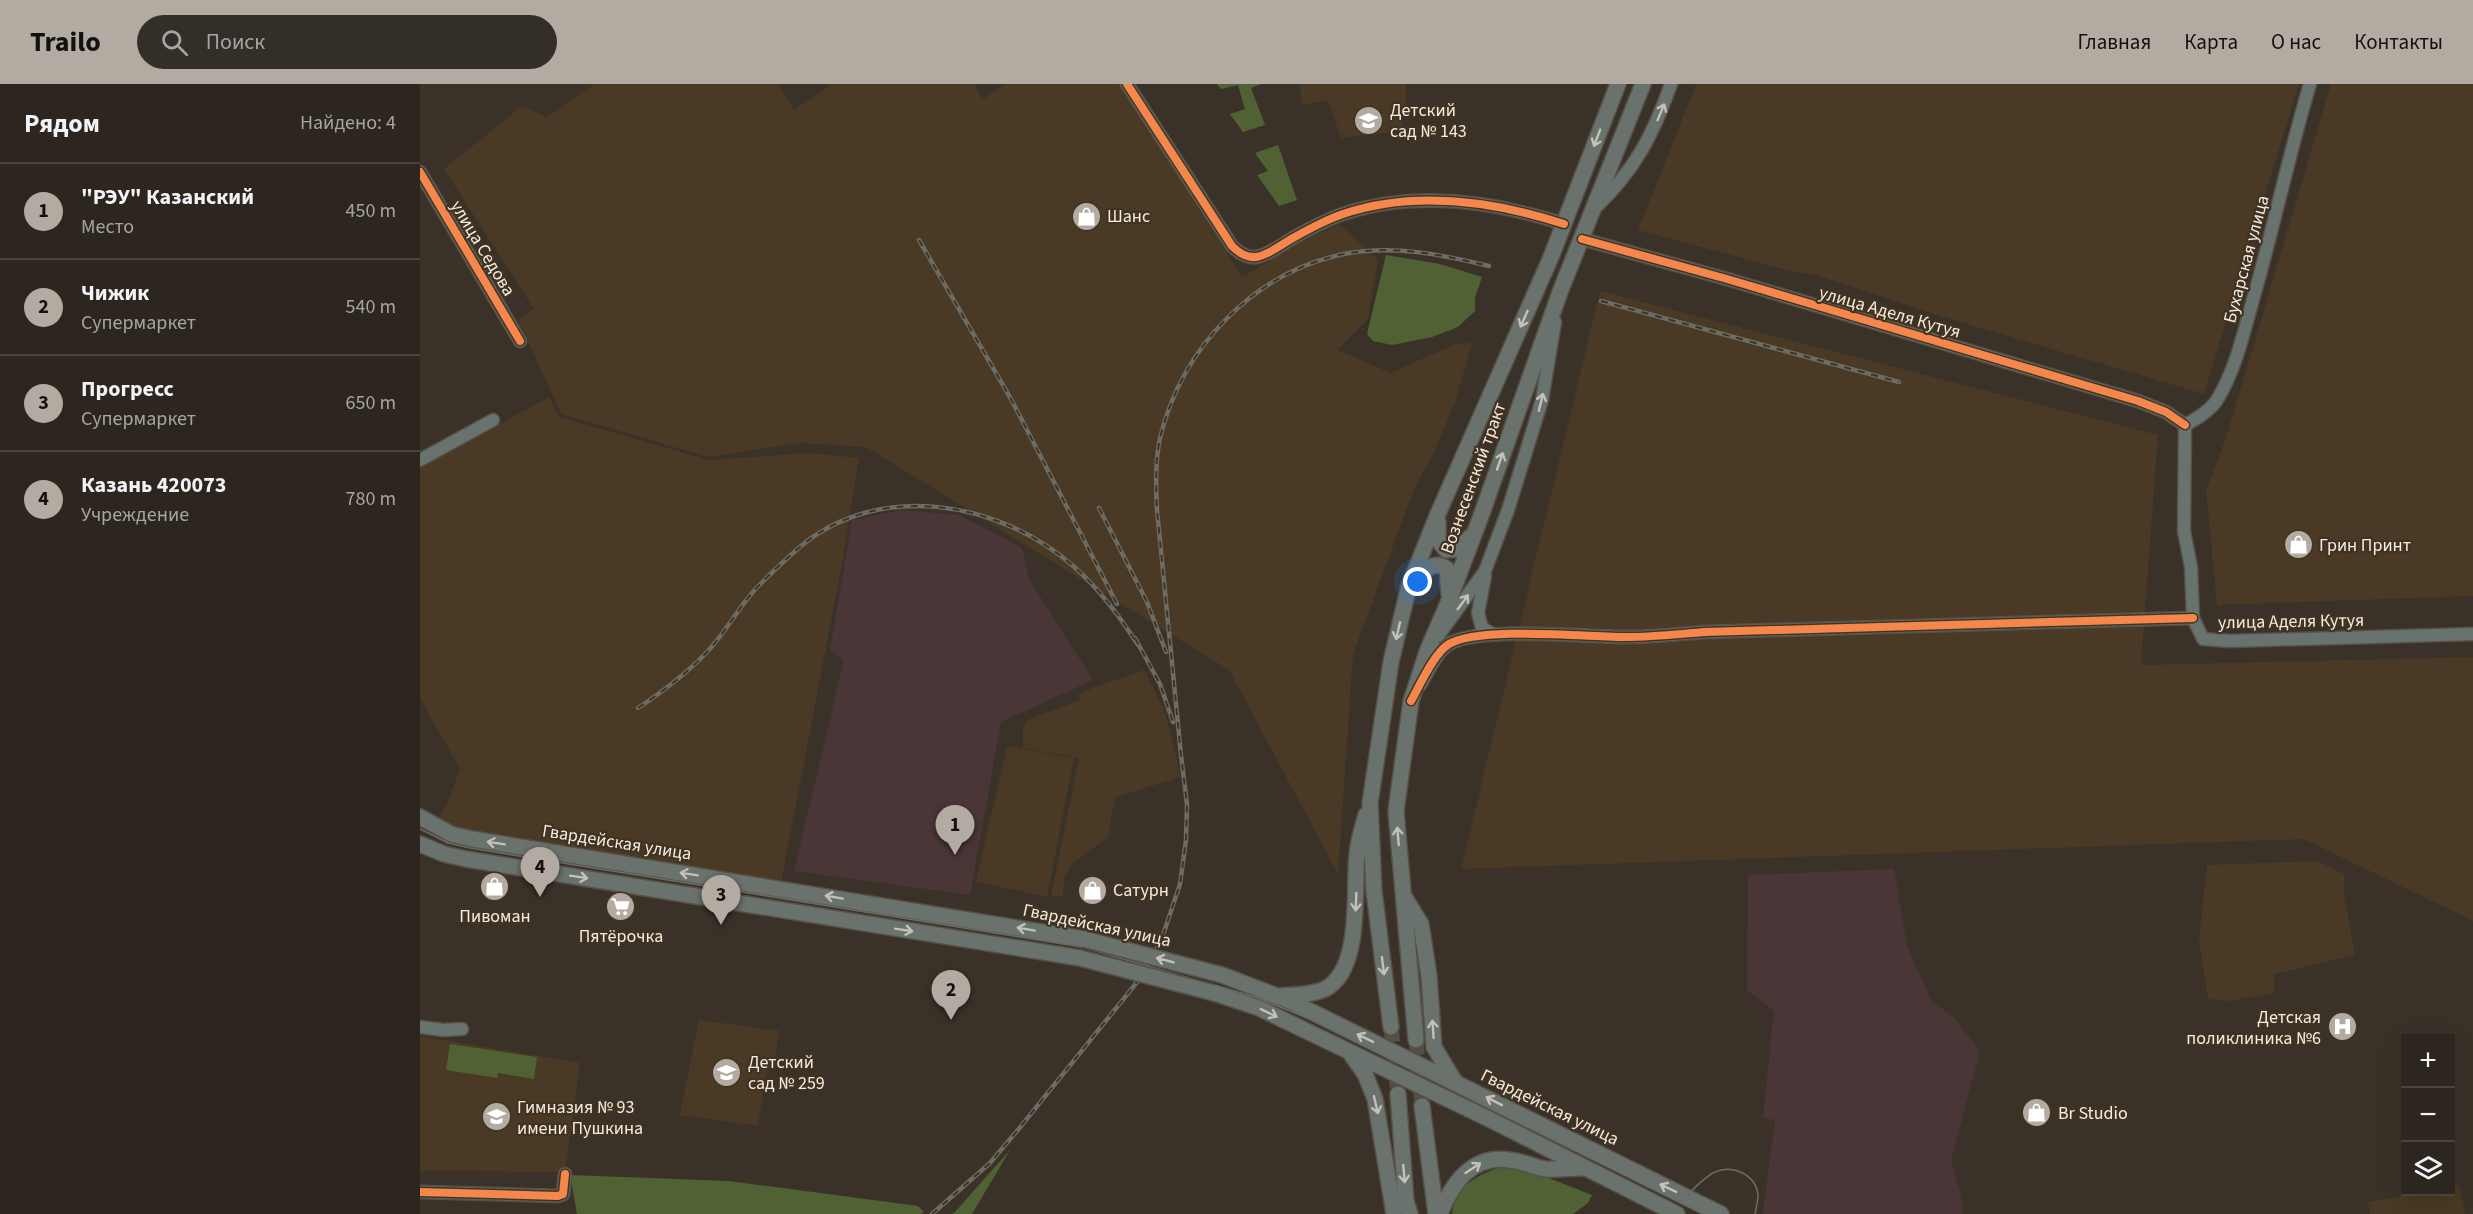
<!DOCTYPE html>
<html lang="ru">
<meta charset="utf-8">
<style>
:root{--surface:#2c261f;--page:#342e28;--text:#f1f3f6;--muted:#a6a5a4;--line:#48433d;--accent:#b3aaa1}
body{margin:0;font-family:"Source Sans 3",sans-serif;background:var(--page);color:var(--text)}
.controls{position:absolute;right:18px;bottom:18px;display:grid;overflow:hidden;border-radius:0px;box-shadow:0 6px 24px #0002}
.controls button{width:54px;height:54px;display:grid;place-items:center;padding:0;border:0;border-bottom:2px solid var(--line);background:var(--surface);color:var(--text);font:30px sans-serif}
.you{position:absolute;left:998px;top:498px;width:21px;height:21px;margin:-15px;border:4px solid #fff;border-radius:50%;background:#1a73e8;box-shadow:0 0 0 9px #1a73e833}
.badge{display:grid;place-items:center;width:39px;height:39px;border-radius:50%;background:var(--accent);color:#111;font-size:20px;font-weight:700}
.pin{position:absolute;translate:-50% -50px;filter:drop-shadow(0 2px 3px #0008)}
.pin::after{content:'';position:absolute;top:32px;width:21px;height:18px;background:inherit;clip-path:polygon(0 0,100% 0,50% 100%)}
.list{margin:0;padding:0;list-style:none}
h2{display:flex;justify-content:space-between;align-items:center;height:78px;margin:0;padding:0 24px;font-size:26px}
h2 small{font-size:20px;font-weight:400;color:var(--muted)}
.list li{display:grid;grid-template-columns:39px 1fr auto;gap:18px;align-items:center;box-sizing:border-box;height:96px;padding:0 24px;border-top:2px solid var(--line)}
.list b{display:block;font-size:22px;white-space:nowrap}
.list p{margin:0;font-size:20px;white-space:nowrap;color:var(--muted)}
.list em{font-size:20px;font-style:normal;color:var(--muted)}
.icon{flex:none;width:33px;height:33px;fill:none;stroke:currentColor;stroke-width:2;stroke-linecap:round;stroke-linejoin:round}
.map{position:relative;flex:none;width:2053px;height:1130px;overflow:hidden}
header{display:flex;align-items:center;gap:36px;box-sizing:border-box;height:84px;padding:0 30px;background:var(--accent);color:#111}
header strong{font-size:28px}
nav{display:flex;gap:33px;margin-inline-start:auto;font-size:21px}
.search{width:420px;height:54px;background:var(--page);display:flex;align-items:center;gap:15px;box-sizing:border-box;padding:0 21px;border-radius:33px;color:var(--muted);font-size:22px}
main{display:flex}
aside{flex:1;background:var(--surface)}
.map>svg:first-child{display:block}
.commercial{fill:#4a3636}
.built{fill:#4a3924}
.green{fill:#506234}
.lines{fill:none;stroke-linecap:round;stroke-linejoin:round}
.major-tunnel{stroke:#564e45;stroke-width:15;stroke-dasharray:15 8;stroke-linecap:butt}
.minor-casing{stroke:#565048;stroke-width:15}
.major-casing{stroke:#565048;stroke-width:18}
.minor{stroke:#68736f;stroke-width:12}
.major{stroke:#69726c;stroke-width:15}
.tram{stroke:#6c6c65;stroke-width:1.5}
.rail-casing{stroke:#6c6c65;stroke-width:4.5}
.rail{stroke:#413322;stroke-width:2;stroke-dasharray:7;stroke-linecap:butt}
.major-bridge-casing{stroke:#565048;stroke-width:18;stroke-linecap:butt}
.major-bridge{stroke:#69726c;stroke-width:15}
.cycleway-casing{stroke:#413322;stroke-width:11}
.cycleway{stroke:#f5874c;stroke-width:8}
.oneway{stroke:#c3c1b9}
.oneway2{stroke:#c3c1b8}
.labels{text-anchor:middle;stroke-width:4.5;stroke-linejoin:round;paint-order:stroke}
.poi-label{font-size:18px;fill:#f4ebe1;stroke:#413322;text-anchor:start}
.street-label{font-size:18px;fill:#f4ebe1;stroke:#413322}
</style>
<header>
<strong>Trailo</strong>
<div class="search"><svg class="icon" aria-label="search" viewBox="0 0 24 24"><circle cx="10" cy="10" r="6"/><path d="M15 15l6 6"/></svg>Поиск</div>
<nav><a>Главная</a><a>Карта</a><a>О нас</a><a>Контакты</a></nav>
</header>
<main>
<aside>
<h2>Рядом<small>Найдено: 4</small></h2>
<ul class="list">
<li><span class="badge">1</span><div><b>&quot;РЭУ&quot; Казанский</b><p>Место</p></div><em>450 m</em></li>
<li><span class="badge">2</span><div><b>Чижик</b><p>Супермаркет</p></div><em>540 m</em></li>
<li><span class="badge">3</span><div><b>Прогресс</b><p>Супермаркет</p></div><em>650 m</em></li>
<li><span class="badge">4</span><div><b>Казань 420073</b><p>Учреждение</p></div><em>780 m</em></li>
</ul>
</aside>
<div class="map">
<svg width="2053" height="1130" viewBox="0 0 2053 1130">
<rect width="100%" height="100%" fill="#3a3229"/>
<path class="commercial" d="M482 426 539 431 602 464 609 495 673 596 581 638 550 811 374 787 424 576 410 566 432 436Z
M1474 785 1487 862 1511 916 1534 934 1560 967 1531 1077 1541 1112 1543 1130H1343L1355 1036 1343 1034 1354 927 1327 906 1328 791Z"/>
<path class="built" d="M175 0H358L374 26 413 0H554L563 15 586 0H699L822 193 881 158 920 140 958 176 948 235 917 266 971 289 1035 260 1052 259 1035 319 1012 372 995 403 933 570 918 790 809 586 446 363 379 359 288 373 141 330 98 235 114 225 24 85 102 22 127 33Z
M879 0H986V21L984 24 982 47 921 54 908 16 883 21Z
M1276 0H1879L1784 310 1527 234 1395 191 1374 188 1218 146Z
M1911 0H2053V512L1797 521 1786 406 1806 354Z
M1180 207 1738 351 1721 581 2053 573V837L1884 755 1041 785Z
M129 313 139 333 289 376 390 369 439 374 422 480 361 799 31 745 15 738 25 724 40 685 0 614V384Z
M724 586 744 625 761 693 695 713 688 753 651 781 644 794 643 813 631 812 659 674 603 664V644L607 636 660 616 659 611 672 604Z
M587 662 654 674 627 813 556 798Z
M1897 777 1924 790V810L1935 871 1854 890V909L1808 917 1788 915 1779 855 1787 781Z
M279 936 360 947 354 978 348 977 338 1042 260 1031Z
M0 952 160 979 145 1088 0 1087Z
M2039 1100 2045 1130H1950L1948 1118 2002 1108H2030L2031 1102Z"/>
<path class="green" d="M797 0H841L831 4 845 41 823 48 810 30 825 25 818 1 801 5Z
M858 61 877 116 859 122 837 91 848 87 835 69Z
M966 171 1020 180 1062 193 1055 214V227L1038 243 1012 253 972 261 953 257 947 250Z
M30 960 117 973 114 995 78 989 77 994 26 986Z
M590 1066 552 1130H532L534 1129Z
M1086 1082 1126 1093 1172 1111 1168 1119 1153 1130H1032C1035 1101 1061 1088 1086 1082Z
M150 1091 309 1097 498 1122 504 1128 501 1130H157Z"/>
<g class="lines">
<path class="major-tunnel" d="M971 943 978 1010
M996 956 1002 1022"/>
<defs>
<path id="minor" d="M707 0 812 162C819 169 827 174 836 173 849 171 862 160 873 154 889 145 905 136 923 130 995 106 1073 117 1144 140
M0 88 100 257
M1175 124C1215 86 1233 51 1251 0
M1162 155 1307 195 1718 317 1746 328 1765 341
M1765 341 1764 447 1771 483 1773 534 1783 555 1810 557 2053 550
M1765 341C1776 335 1790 327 1797 316 1816 285 1824 247 1834 212 1854 142 1869 70 1890 0
M0 376 73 336
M1065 492 1058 529 1062 544 1072 550
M1018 552 1065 487 1088 426 1122 316 1135 238
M1000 601C1008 588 1016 568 1029 560 1060 542 1167 553 1207 553 1233 553 1259 550 1285 548L1773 534
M0 943 23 946 42 945
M0 1108 138 1112 143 1110 145 1090"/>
<path id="major" d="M1018 438V456L1026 466 1039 465 1050 453
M994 497C1003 488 1013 475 1027 485L1029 510
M0 733 31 750 52 755 664 855
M0 760 24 770 46 775 660 874
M985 814 1001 840 1009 892 1014 963 1035 998
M802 891 870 917 1301 1130
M794 909 839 924 1069 1035 1257 1130
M859 912C873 911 892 911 905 905 943 885 933 807 937 771 938 757 942 744 946 731
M971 943 954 807 950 719 971 578 982 531 989 502 1017 432 1131 173 1198 0
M996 956 976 727 991 617 1008 565 1028 519 1061 432 1140 208 1223 0
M930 969 945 990 955 1015 974 1130
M978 1010 986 1117 990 1130
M1002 1022 1016 1130
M1020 1130C1032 1099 1053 1070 1089 1076 1102 1077 1113 1083 1125 1085 1137 1086 1150 1084 1162 1084"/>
</defs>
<use href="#minor" class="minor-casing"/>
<use href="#major" class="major-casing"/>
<use href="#minor" class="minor"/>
<use href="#major" class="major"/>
<path class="tram" d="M0 745 28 759 50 764 662 863 838 914 890 935 1283 1130
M1257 1117 1263 1116C1272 1106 1283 1094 1295 1088 1313 1080 1336 1091 1338 1111 1338 1117 1336 1124 1335 1130"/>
<defs>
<path id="rail" d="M499 156 591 315 697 520
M1181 217 1479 298
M679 424 727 518 746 568
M715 554 740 600 753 638
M218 624C242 608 265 591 285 570 303 552 315 529 332 509 347 492 364 477 381 462 460 397 578 417 652 481 679 504 699 531 718 561
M512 1130 570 1079 597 1047 718 897 741 857 760 800 766 756 767 720 761 671 737 426C736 403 735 377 740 354 762 263 835 186 929 169 976 161 1023 171 1069 182"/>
</defs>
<use href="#rail" class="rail-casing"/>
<use href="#rail" class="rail"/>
<defs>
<path id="major-bridge" d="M664 855 802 891
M660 874 794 909"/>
</defs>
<use href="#major-bridge" class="major-bridge-casing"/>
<use href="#major-bridge" class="major-bridge"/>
<defs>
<path id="cycleway" d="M707 0 812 162C819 169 827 174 836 173 849 171 862 160 873 154 889 145 905 136 923 130 995 106 1073 117 1144 140
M0 88 100 257
M1162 155 1307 195 1718 317 1746 328 1765 341
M991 617C1000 601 1014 569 1029 560 1061 542 1166 553 1207 553 1233 553 1259 550 1285 548L1773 534
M0 1108 138 1112 143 1110 145 1090"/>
</defs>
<use href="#cycleway" class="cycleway-casing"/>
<use href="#cycleway" class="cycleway"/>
</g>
<defs><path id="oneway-shaft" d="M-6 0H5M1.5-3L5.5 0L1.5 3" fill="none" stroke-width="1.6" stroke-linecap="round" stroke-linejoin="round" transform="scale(1.5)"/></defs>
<g class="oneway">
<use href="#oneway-shaft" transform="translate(1241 28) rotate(-67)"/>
<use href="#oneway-shaft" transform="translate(1121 318) rotate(-76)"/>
<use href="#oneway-shaft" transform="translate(1043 518) rotate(-54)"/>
</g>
<g class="oneway2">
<use href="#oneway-shaft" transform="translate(1177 54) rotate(111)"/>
<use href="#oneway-shaft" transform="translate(1104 235) rotate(114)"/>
<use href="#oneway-shaft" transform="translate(1080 377) rotate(-71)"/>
<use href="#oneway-shaft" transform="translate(978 547) rotate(103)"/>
<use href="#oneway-shaft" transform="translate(978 752) rotate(-95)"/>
<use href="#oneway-shaft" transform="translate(76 759) rotate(-171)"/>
<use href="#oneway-shaft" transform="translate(269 790) rotate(-171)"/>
<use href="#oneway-shaft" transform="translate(159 793) rotate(9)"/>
<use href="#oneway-shaft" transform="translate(414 813) rotate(-170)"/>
<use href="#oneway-shaft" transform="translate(936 818) rotate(92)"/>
<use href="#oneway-shaft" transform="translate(606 845) rotate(-170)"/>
<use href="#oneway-shaft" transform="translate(484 846) rotate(9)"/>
<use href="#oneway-shaft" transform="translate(745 876) rotate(-165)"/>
<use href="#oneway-shaft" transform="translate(963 882) rotate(83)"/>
<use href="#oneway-shaft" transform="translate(849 929) rotate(26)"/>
<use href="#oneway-shaft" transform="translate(1013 945) rotate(-94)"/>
<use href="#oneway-shaft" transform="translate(945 954) rotate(-154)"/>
<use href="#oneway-shaft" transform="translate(1074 1017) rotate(-153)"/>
<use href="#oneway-shaft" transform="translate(956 1021) rotate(77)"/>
<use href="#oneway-shaft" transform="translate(1053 1084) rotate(-33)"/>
<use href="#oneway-shaft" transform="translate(984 1090) rotate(85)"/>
<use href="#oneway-shaft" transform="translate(1248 1104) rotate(-154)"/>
</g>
<defs>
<symbol id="school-disc" viewBox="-11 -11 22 22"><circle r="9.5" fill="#b3aaa1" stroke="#413322"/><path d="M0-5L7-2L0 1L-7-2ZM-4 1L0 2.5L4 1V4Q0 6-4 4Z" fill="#fff"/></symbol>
<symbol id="shop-disc" viewBox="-11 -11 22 22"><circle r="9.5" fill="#b3aaa1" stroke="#413322"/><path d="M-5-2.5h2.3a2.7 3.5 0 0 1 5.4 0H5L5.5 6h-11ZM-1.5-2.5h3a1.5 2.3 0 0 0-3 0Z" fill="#fff"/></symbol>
<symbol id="supermarket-disc" viewBox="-11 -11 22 22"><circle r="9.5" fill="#b3aaa1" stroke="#413322"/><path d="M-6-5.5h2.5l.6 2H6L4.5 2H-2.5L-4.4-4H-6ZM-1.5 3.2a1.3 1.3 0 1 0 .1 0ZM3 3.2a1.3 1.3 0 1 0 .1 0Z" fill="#fff"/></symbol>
<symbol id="hospital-disc" viewBox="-11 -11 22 22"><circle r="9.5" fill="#b3aaa1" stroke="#413322"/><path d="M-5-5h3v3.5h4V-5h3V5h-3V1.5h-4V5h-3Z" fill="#fff"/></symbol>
</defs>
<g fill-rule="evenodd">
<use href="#school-disc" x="932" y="20" width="33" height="33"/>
<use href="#shop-disc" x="650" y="116" width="33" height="33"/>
<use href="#shop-disc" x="1862" y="444" width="33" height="33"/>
<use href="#shop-disc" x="58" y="786" width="33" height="33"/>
<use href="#shop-disc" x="656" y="790" width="33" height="33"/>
<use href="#supermarket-disc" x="184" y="806" width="33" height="33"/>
<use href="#hospital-disc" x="1906" y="926" width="33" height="33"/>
<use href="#school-disc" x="290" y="972" width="33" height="33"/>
<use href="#shop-disc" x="1600" y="1012" width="33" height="33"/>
<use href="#school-disc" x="60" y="1016" width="33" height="33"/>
</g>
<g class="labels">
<g class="poi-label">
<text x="970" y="32">Детский<tspan x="970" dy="21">сад № 143</tspan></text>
<text x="687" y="138">Шанс</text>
<text x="1899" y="467">Грин Принт</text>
<text x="693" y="812">Сатурн</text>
<text x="75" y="838" text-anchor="middle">Пивоман</text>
<text x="201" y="858" text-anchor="middle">Пятёрочка</text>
<text x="1901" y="939" text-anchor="end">Детская<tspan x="1901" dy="21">поликлиника №6</tspan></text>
<text x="328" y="984">Детский<tspan x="328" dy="21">сад № 259</tspan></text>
<text x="97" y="1029">Гимназия № 93<tspan x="97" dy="21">имени Пушкина</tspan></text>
<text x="1638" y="1035">Br Studio</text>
</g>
<g class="street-label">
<text transform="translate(63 164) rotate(59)" y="6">улица Седова</text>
<text transform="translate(1826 175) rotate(-75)" y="6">Бухарская улица</text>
<text transform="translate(1470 228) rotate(16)" y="6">улица Аделя Кутуя</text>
<text transform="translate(1053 394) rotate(-70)" y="6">Вознесенский тракт</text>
<text transform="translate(1871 537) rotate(-1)" y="6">улица Аделя Кутуя</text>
<text transform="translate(197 758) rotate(9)" y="6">Гвардейская улица</text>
<text transform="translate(677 841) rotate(12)" y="6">Гвардейская улица</text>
<text transform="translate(1130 1023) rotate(26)" y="6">Гвардейская улица</text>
</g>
</g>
</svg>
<div class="controls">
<button>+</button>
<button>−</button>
<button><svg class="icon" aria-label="layers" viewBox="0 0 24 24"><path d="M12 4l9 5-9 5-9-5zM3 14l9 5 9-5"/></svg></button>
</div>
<div class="you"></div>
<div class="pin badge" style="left:535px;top:771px">1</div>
<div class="pin badge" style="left:531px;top:936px">2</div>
<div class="pin badge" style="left:301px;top:841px">3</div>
<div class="pin badge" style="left:120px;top:813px">4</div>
</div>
</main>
